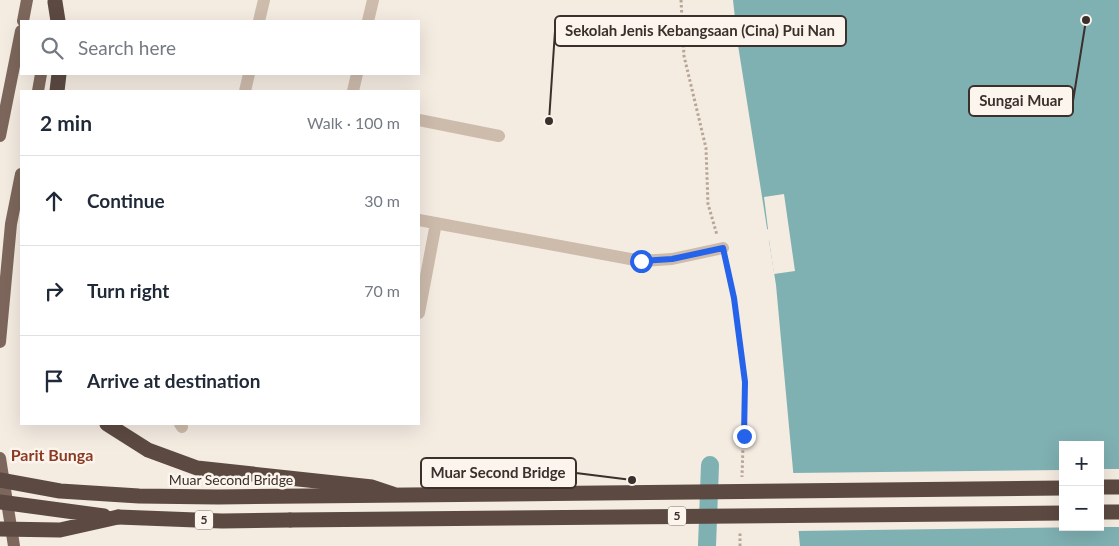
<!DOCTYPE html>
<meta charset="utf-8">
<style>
:root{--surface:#fff;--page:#f2f2f3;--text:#1f2937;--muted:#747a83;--line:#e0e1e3}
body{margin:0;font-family:Lato,sans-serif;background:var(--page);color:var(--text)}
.controls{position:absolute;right:15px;bottom:15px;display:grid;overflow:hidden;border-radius:0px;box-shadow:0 5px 20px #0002}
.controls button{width:45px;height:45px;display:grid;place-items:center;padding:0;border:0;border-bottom:1px solid var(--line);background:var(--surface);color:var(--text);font:25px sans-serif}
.stop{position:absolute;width:15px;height:15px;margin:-11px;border:4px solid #2563eb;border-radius:50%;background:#fff}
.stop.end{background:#2563eb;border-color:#fff;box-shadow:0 1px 5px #0008}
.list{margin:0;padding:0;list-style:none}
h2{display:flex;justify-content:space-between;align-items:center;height:65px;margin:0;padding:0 20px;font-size:21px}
h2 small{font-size:16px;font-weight:400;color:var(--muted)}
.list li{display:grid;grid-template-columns:32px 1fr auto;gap:15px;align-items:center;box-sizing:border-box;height:90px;padding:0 20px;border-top:1px solid var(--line)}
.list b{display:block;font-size:19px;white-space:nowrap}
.list em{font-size:16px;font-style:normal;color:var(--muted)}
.icon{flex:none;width:28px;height:28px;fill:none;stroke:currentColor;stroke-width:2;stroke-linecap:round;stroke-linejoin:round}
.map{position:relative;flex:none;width:1119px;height:546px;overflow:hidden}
.search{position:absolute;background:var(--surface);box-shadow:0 5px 20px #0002;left:20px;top:20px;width:400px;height:55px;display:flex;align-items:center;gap:12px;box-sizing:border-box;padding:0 18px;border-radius:0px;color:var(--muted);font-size:19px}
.panel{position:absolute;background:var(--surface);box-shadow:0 5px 20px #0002;left:20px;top:90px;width:400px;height:335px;border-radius:0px}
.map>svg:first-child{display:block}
.water{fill:#7fb0b2;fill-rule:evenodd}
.pier{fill:#f4ebe1}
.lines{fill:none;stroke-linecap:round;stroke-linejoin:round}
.canal{stroke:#7fb0b2;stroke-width:18}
.path{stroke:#b9a596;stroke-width:3;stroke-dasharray:2.5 2.5;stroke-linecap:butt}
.minor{stroke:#cdbbac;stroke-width:12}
.major{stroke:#7d675c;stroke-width:12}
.highway{stroke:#5c4a42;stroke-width:15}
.highway-bridge{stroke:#5c4a42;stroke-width:15}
.route{stroke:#2563eb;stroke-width:6}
.labels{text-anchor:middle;stroke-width:5;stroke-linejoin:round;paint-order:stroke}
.shield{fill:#fbf5ee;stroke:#756b66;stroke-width:1}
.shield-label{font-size:12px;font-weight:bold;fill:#3b302b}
.street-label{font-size:14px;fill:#3b302b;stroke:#fbf5ee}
.quarter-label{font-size:16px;font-weight:bold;fill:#8c3b22;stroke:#fbf5ee}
.leader{fill:none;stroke:#3b302b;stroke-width:2}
.callout-dot{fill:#3b302b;stroke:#fbf5ee;stroke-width:2}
.callout{fill:#fbf5ee;stroke:#3b302b;stroke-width:2}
.callout-label{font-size:15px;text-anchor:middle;font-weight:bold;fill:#3b302b}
</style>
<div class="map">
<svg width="1119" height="546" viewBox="0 0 1119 546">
<rect width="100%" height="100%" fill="#f4ebe1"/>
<path class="water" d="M733 0H1119V546H800L776 285 738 45ZM1063 445H1100V527H1063Z"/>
<path class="pier" d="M784 194 795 271 774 274 769 240H767L766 230 768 229 764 197Z
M1100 469H1119V527H1100Z
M1063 470V527H1099L796 531 791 473Z"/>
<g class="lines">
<path class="canal" d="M707 546 710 465"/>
<path class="path" d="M681 0 684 56 706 148 708 204 717 235
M726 262 734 298 745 381 742 477
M740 546V531"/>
<path class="minor" d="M259 21 264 0
M368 21 373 0
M245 91 249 74
M353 91 357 74
M419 120 499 136
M419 220 641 261 672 259 723 248
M419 313 436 223
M180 424 182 427"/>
<path class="major" d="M23 21 27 0
M38 91 41 74
M0 136 21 31
M0 342 11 224 21 174
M0 458 14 546"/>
<path class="highway" d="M55 2 58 21
M57 91 59 74
M107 424 148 450 197 468 372 487 393 494
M1100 487H1119
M1100 512H1119
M118 517 222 521 290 520"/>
<path class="highway-bridge" d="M0 480 60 491 139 496 218 497 1063 488
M0 502 104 516
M290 520 1063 513
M0 529 60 530 118 517"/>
</g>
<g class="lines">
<path class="route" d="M641 261 672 259 723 248 734 298 745 382 744 436"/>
</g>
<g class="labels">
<g class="shield">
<rect x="668" y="506.5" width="18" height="19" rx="4"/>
<rect x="195" y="510.5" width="18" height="19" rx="4"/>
</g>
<g class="shield-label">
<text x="677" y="520">5</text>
<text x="204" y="524">5</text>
</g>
<g class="street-label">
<text x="231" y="485">Muar Second Bridge</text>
</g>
<g class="quarter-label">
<text x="52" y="461">Parit Bunga</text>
</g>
</g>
<path class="leader" d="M549 121L555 31M1086 20L1073 101M632 480L576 473"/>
<g class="callout-dot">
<circle cx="549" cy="121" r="5"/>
<circle cx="1086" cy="20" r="5"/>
<circle cx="632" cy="480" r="5"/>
</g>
<g class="callout">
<rect x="555" y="16" width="291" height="30" rx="5"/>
<rect x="969" y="86" width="104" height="30" rx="5"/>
<rect x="421" y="458" width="155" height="30" rx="5"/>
</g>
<g class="callout-label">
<text x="700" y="36">Sekolah Jenis Kebangsaan (Cina) Pui Nan</text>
<text x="1021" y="106">Sungai Muar</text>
<text x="498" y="478">Muar Second Bridge</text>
</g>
</svg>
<div class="controls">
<button>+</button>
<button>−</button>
</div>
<div class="stop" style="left:641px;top:261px"></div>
<div class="stop end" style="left:744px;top:436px"></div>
<div class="search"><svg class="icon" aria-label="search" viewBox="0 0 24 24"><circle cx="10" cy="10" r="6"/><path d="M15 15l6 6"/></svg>Search here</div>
<section class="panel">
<h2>2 min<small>Walk · 100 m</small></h2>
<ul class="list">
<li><svg class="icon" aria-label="ahead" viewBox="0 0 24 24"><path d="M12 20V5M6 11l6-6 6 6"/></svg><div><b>Continue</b></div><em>30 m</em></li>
<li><svg class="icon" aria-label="right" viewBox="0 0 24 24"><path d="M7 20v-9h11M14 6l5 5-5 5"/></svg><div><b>Turn right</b></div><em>70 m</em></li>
<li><svg class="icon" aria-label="arrive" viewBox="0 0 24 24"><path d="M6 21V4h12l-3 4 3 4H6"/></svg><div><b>Arrive at destination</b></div></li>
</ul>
</section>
</div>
